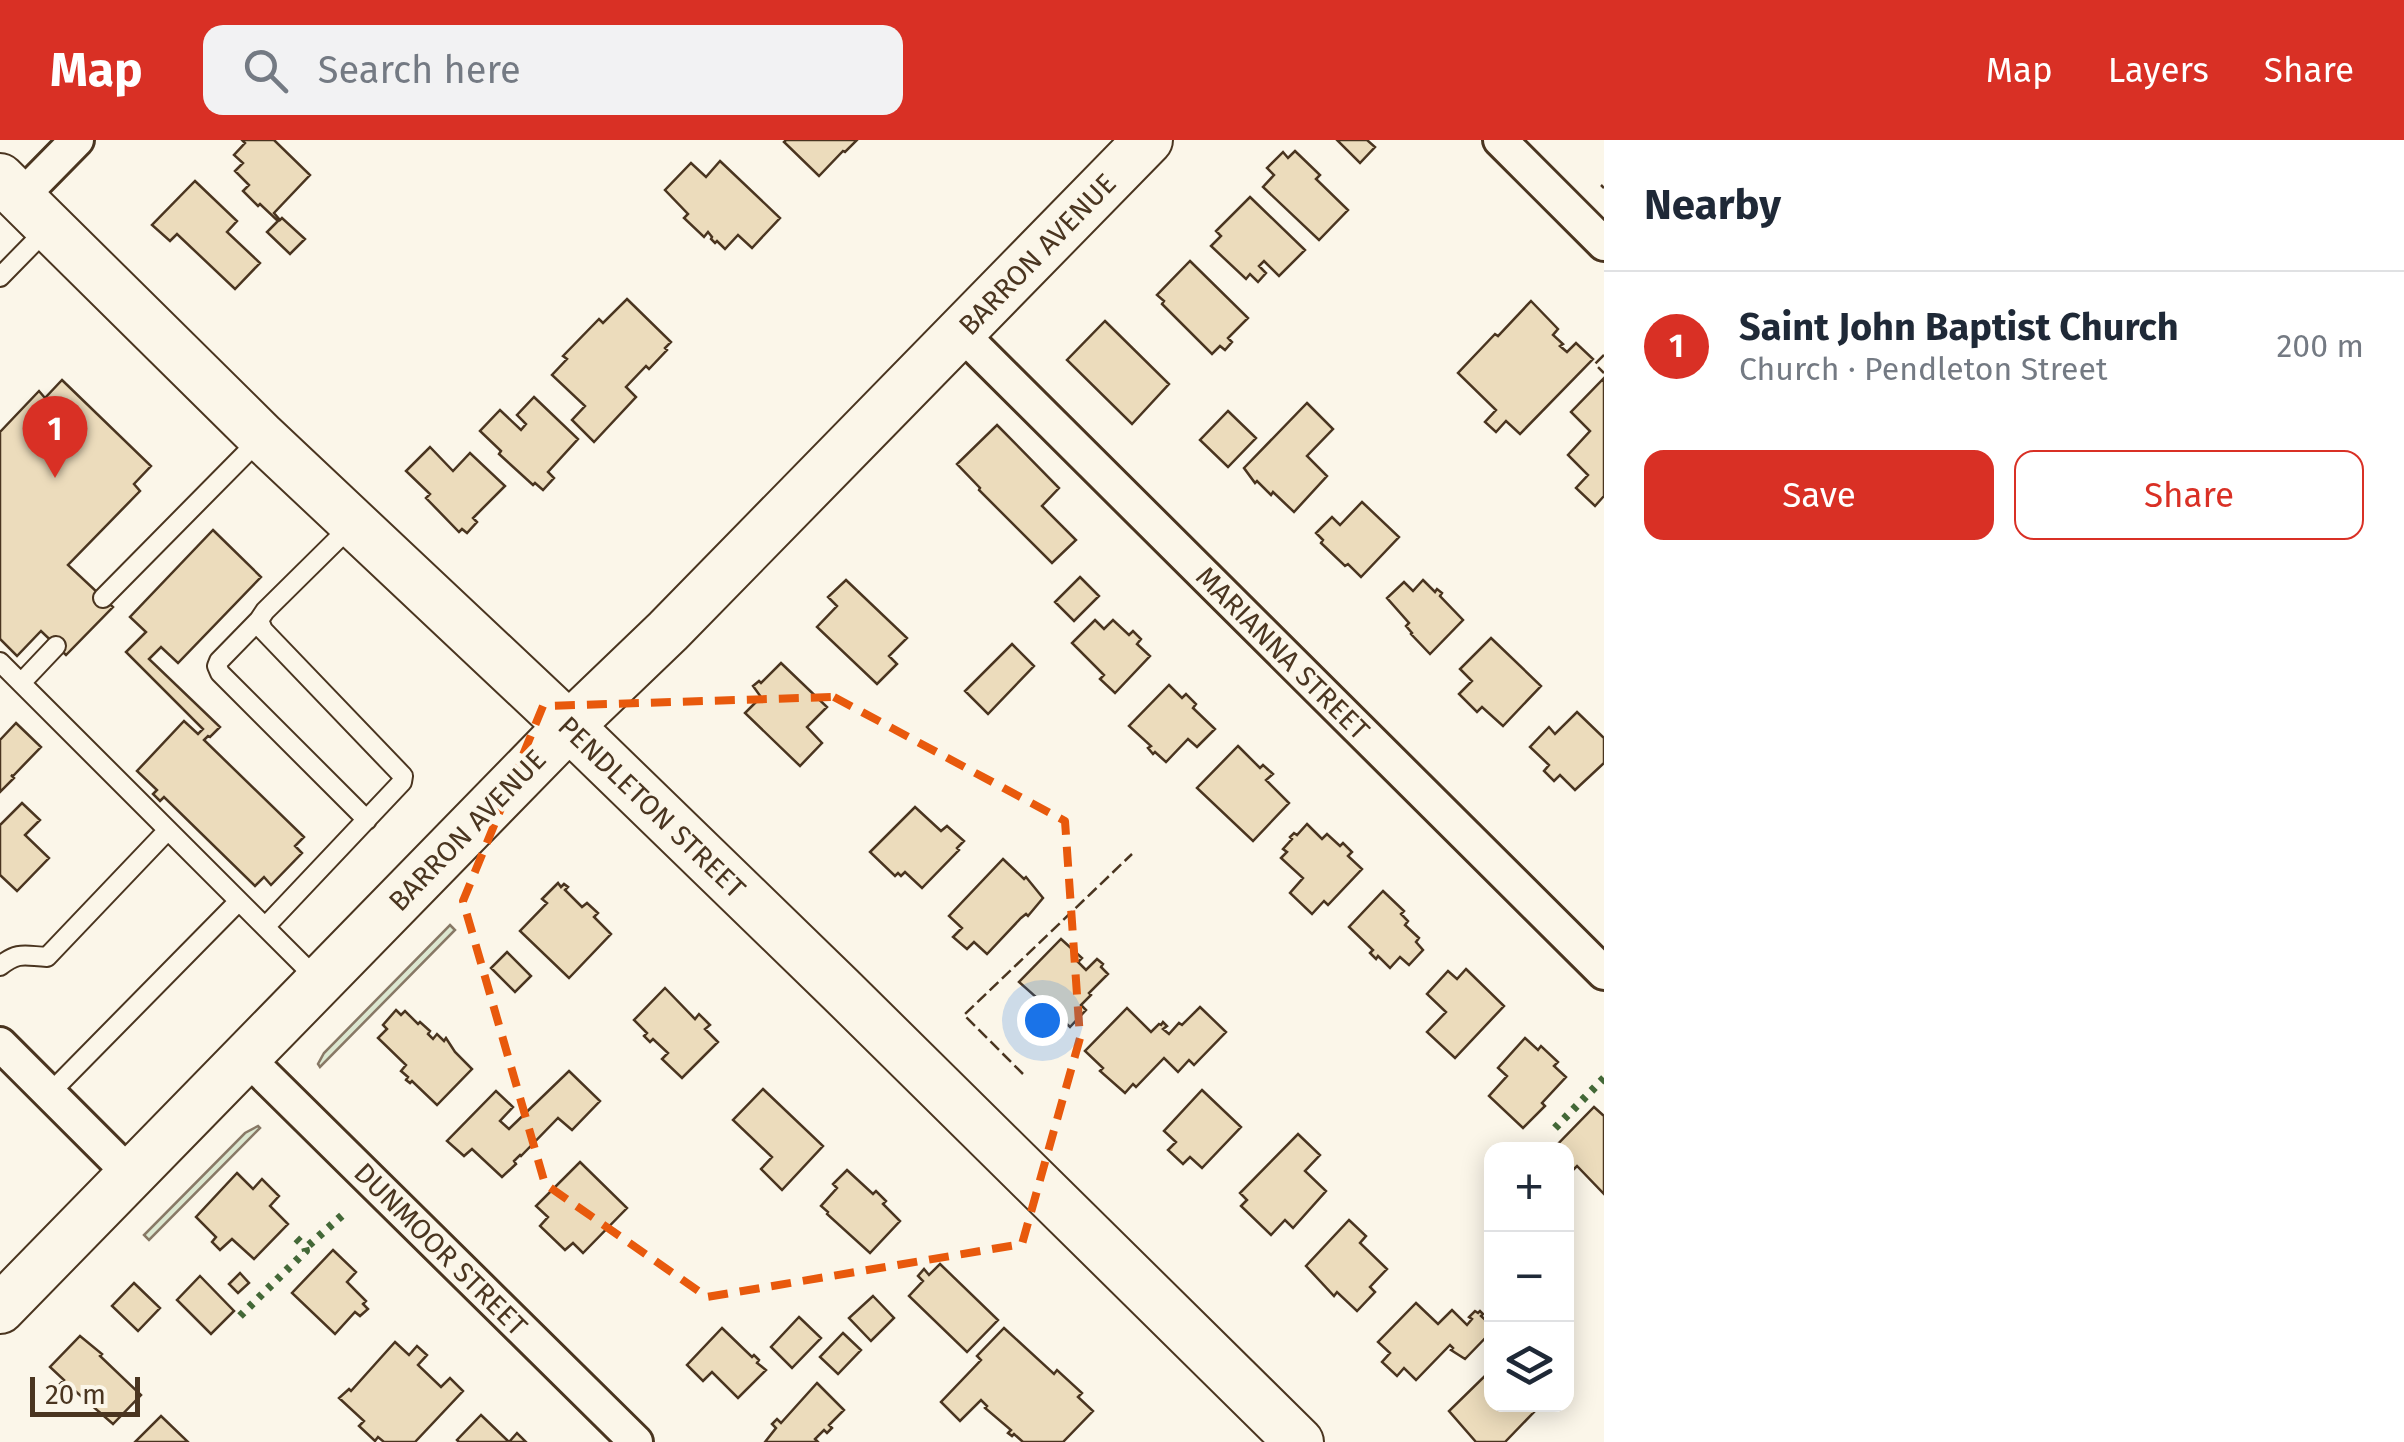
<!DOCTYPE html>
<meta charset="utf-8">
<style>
:root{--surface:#fff;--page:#f2f2f3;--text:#1f2937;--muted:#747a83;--line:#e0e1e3;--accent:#d93025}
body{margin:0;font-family:"Fira Sans",sans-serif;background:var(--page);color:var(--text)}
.controls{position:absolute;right:30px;bottom:30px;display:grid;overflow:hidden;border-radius:20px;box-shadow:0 5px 25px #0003}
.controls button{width:90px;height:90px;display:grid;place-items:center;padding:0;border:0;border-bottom:2px solid var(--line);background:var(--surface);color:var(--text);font:50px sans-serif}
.scale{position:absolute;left:30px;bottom:25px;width:110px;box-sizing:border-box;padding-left:10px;border:5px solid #4a3520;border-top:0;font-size:28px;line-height:35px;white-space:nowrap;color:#4a3520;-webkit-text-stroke:8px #fbf6e9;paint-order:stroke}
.you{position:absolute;left:1042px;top:880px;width:35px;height:35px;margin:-25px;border:8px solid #fff;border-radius:50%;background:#1a73e8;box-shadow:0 0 0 15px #1a73e833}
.badge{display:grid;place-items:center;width:65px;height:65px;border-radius:50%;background:var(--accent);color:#fff;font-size:32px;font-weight:700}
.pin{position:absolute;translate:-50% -82px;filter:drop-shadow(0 2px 5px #0008)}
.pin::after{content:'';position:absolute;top:52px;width:35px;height:30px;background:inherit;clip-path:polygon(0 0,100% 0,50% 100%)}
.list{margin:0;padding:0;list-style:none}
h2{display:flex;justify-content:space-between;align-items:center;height:130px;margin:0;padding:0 40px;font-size:42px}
h2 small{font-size:32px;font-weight:400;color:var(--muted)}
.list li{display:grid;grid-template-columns:65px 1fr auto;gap:30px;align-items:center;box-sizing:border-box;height:150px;padding:0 40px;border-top:2px solid var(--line)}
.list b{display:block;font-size:38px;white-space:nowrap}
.list p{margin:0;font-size:32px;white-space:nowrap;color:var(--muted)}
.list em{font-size:32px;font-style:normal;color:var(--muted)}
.actions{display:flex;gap:20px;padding:30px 40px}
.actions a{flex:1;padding:22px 0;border:2px solid var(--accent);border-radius:20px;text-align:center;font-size:35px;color:var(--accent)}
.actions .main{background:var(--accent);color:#fff}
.icon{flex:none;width:55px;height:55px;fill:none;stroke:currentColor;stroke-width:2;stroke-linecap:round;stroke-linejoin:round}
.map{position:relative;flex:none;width:1604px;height:1302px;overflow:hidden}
header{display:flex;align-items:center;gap:60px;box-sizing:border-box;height:140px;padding:0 50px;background:var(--accent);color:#fff}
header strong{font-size:48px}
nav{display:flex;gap:55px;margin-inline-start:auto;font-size:35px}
.search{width:700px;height:90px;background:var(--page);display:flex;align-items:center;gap:25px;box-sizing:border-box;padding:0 35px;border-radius:20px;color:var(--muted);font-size:38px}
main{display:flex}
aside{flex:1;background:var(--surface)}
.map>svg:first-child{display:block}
.green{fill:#dce7d0;stroke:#887966;stroke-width:2.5}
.building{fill:#ecdcbc;stroke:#4a3520;stroke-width:2.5}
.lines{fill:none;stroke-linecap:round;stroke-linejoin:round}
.lane-casing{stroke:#4a3520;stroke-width:22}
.street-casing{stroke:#4a3520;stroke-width:38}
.secondary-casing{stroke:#4a3520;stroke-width:52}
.lane{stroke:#fbf6e9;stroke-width:18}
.street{stroke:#fbf6e9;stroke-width:32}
.secondary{stroke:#fbf6e9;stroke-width:48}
.hedge{stroke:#436837;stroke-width:8;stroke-dasharray:5 8;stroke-linecap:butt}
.fence{stroke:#4a3520;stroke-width:2.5;stroke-dasharray:12 5;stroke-linecap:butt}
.marked{fill:none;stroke:#e8590c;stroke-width:8;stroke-dasharray:20 12;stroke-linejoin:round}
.labels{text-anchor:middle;stroke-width:8;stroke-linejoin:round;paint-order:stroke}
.street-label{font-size:28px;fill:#4a3520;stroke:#fbf6e9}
</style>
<header>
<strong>Map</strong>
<div class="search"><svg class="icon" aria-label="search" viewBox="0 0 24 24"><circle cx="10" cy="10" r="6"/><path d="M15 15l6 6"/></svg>Search here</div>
<nav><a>Map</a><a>Layers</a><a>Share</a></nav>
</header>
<main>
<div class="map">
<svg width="1604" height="1302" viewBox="0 0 1604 1302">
<rect width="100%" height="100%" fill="#fbf6e9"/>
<path class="green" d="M450 785 455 790 320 927 318 924 324 913Z
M258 986 260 988 149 1100 144 1095 245 993Z"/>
<path class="building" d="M242 0H274L310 35 274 73 280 80 282 78 305 99 290 114 267 92 278 81 260 64 258 66 243 51 249 45 235 31 243 23 234 15 245 3Z
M786 0H857L845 12 843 11 819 36 784 2Z
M1337 0H1367L1375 7 1360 23Z
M1295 11 1320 35 1316 39 1348 70 1319 100 1263 47 1274 35 1267 28 1283 12 1288 18Z
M720 21 780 78 752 108 738 95 725 109 717 101 715 103 711 99 712 97 708 92 704 97 684 78 688 74 665 50 691 23 706 37Z
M195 41 237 81 227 92 260 123 235 149 177 94 170 101 152 85Z
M1250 57 1305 110 1279 136 1264 121 1259 126 1266 133 1258 142 1250 134 1246 139 1211 106 1221 96 1216 91Z
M1190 121 1248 178 1228 198 1232 202 1225 210 1220 206 1212 214 1162 164 1164 161 1157 155Z
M627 159 671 202 665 208 667 210 649 229 646 226 626 247 636 257 594 302 572 280 585 266 552 235 567 219 563 216 599 179 603 183Z
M1531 161 1558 189 1553 195 1563 204 1560 206 1567 212 1576 203 1593 219 1520 294 1506 281 1496 292 1485 282 1496 270 1458 233 1495 194 1498 196Z
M1105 181 1169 244 1132 284 1067 220Z
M1604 238V356L1595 366 1576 348 1588 335 1568 315 1590 291 1571 272Z
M62 240 151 326 134 344 140 351 68 425 113 467 66 515 41 491 17 516 0 499V292L39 251 45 258Z
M534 257 578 299 548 332 554 338 543 350 535 343 533 345 499 314 501 311 480 291 500 270 521 290 526 284 517 275Z
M1307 263 1333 289 1307 316 1327 336 1294 372 1273 352 1271 355 1257 341 1255 343 1244 328Z
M1228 271 1256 298 1228 327 1200 300Z
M997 285 1059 348 1042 366 1076 400 1052 423 979 350 980 348 957 324Z
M430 307 453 331 470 313 505 346 473 378 477 382 467 393 462 389 459 392 426 358 430 354 406 331Z
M1362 362 1399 397 1361 437 1348 424 1345 426 1321 403 1323 400 1316 393 1332 377 1340 385Z
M213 390 261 437 178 523 161 507 149 519 220 587 210 597 208 596 204 600 304 697 295 706 302 713 271 745 264 737 255 746 164 657 160 661 153 654 157 650 137 631 184 581 198 594 203 589 126 512 146 492 130 477Z
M1080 437 1099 456 1074 481 1055 462Z
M846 440 907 498 889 516 897 524 877 544 817 487 837 466 828 457Z
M1423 440 1435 452 1437 449 1442 453 1440 456 1463 480 1430 514 1411 494 1412 493 1406 486 1409 483 1387 458 1404 442 1413 451Z
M1095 480 1104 489 1113 480 1129 495 1133 491 1141 499 1137 504 1150 516 1115 553 1100 539 1104 535 1072 503Z
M1491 498 1541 546 1503 586 1482 567 1477 572 1459 554 1472 541 1460 529Z
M1012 504 1034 526 988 574 965 551Z
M781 523 827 567 807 587 822 603 800 626 745 573 761 557 753 546 759 541 761 543Z
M1169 545 1182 558 1186 554 1196 564 1193 568 1215 589 1197 607 1188 599 1166 622 1155 612 1153 614 1148 608 1151 606 1129 586Z
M1577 572 1604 598V623L1575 650 1560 635 1554 641 1544 631 1549 625 1530 607 1549 587 1555 594Z
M16 583 41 607 13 636 11 635 14 638 0 652V600Z
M1238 606 1260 628 1263 625 1273 634 1266 640 1289 663 1253 701 1197 648Z
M22 663 40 680 25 695 49 718 17 751 0 735V685Z
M915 667 941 691 947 686 964 701 957 708 959 710 922 748 905 732 901 736 898 733 895 736 870 712Z
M1307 684 1322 699 1327 694 1340 706 1343 703 1352 712 1348 716 1362 729 1328 765 1324 761 1312 774 1290 753 1303 738 1281 718 1287 712 1283 709 1292 699 1290 697 1294 693 1297 695Z
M1003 719 1024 739 1026 737 1043 758 1028 776 1026 774 1021 778 987 814 974 802 967 809 953 797 962 788 949 776Z
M558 743 561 747 564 744 568 747 565 750 582 767 587 763 598 773 594 777 611 794 569 838 520 791 547 763 542 759Z
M1383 751 1404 771 1401 774 1408 781 1405 785 1419 798 1416 802 1423 810 1409 825 1400 817 1390 828 1378 816 1376 819 1370 813 1373 810 1349 787Z
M1061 799 1082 818 1078 822 1086 830 1097 819 1103 824 1101 827 1108 834 1089 853 1091 855 1081 865 1086 870 1070 887 1050 868 1047 872 1033 859 1036 857 1019 842Z
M507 812 531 836 515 852 491 828Z
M1466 829 1504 866 1455 918 1427 892 1446 872 1427 854 1448 831 1457 839Z
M665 848 695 879 699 874 710 885 705 889 718 902 682 938 662 919 668 913 653 899 650 902 644 896 647 893 634 880Z
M1200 867 1226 892 1194 925 1189 920 1178 932 1164 918 1136 947 1133 944 1125 953 1100 931 1103 928 1085 911 1127 868 1151 892 1159 884 1161 885 1163 882 1167 886 1163 889 1169 894 1179 883 1182 885Z
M396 870 401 875 405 871 418 884 420 882 430 891 428 894 433 899 437 894 444 901 446 898 455 912 472 929 437 965 412 941 410 943 406 940 408 937 401 931 406 925 378 898 387 889 383 885Z
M1525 898 1538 910 1541 906 1558 922 1554 926 1566 937 1542 963 1545 966 1523 988 1489 956 1507 936 1498 928Z
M569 931 600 961 572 990 558 978 521 1016 520 1015 514 1021 516 1024 502 1037 472 1009 464 1016 447 1001 496 951 513 967 500 981 509 989Z
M763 949 823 1006 782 1050 761 1029 772 1017 733 980Z
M1202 950 1241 987 1202 1028 1190 1017 1183 1024 1168 1010 1176 1002 1164 991Z
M1594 967 1604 976V1054L1577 1026 1566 1037V1009H1553Z
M1298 994 1320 1015 1305 1031 1326 1051 1293 1088 1285 1080 1271 1095 1241 1066 1247 1060 1240 1053Z
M580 1022 627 1068 583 1113 573 1103 565 1110 540 1086 548 1077 536 1066Z
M847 1030 873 1054 876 1051 886 1061 883 1064 900 1081 870 1113 827 1074 828 1072 821 1066 837 1048 833 1044Z
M237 1033 253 1049 262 1039 279 1056 270 1066 288 1084 254 1119 232 1099 220 1110 212 1102 216 1097 196 1077Z
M1349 1080 1366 1096 1360 1103 1387 1129 1370 1147 1375 1152 1357 1171 1337 1152 1334 1156 1306 1126Z
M333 1110 356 1132 347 1142 366 1161 363 1164 368 1169 360 1176 355 1172 335 1194 292 1153Z
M940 1124 998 1180 967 1212 909 1156 923 1141 918 1136 924 1129 929 1135Z
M240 1133 249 1143 238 1153 229 1144Z
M200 1136 234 1171 211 1194 177 1160Z
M134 1143 160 1168 138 1191 112 1166Z
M873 1156 894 1178 871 1201 849 1178Z
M1416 1163 1438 1184 1452 1170 1467 1185 1472 1179 1469 1177 1475 1171 1478 1173 1480 1171 1483 1174 1481 1176 1492 1186V1191L1465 1219 1451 1210 1453 1208 1450 1205 1416 1240 1404 1228 1397 1236 1382 1222 1390 1213 1378 1202Z
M799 1177 821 1198 792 1228 771 1207Z
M722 1188 752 1217 754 1215 759 1220 757 1223 766 1230 738 1258 712 1232 703 1241 687 1225Z
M1004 1188 1054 1234 1057 1230 1082 1253 1078 1257 1093 1271 1063 1302H1023L1014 1294 1012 1296 1008 1293 1011 1290 985 1268 987 1266 981 1260 960 1281 941 1262 981 1220 977 1216Z
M843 1193 861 1210 838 1234 820 1217Z
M80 1196 102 1214 100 1216 141 1255 113 1284 73 1249 69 1252 60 1244 64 1240 50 1227Z
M395 1202 409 1215 417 1206 427 1215 418 1225 441 1247 450 1238 463 1251 415 1302H384L378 1297 375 1301 359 1286 364 1281 339 1258 349 1249 351 1251Z
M1492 1229V1264H1526L1534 1272 1505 1302H1476L1449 1271Z
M817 1243 844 1270 829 1285 832 1288 827 1293 824 1290 815 1299 818 1302H765L776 1288 772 1284 777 1279 781 1283Z
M481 1275 509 1302 517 1293 526 1302H459L457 1300Z
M161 1276 188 1302H135Z"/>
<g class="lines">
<defs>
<path id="lane" d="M0 137 48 88
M351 386 265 471 259 480 219 521 217 526 220 533 367 680
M103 458 262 297
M259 480 263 490 403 636 402 642 265 787
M0 522 318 840
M21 543 56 506
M0 826C19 811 25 816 47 817L168 690
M49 954 239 761"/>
<path id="street" d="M1500 0 1604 104
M19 59 77 0
M961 193 1604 833
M0 904 131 1035
M246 917 636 1302"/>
<path id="secondary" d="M0 38 262 297 569 586 840 849 1299 1302
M0 1169 569 586 668 491 1148 0"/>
</defs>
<use href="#lane" class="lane-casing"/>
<use href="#street" class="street-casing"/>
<use href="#secondary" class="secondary-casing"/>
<use href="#lane" class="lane"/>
<use href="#street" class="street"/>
<use href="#secondary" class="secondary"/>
<path class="hedge" d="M1555 988 1604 938
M309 1105 347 1071
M240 1176 306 1111 305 1107 296 1098"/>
<path class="fence" d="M1601 45 1604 48
M1604 215 1595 224 1604 233
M1023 934 964 875 1132 714"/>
</g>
<path class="marked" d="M834 557 1065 681 1080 898 1022 1104 707 1157 545 1044 463 761 543 566Z"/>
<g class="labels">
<g class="street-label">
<text transform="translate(1037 114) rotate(-46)" y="10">BARRON AVENUE</text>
<text transform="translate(1283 513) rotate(45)" y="10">MARIANNA STREET</text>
<text transform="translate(652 667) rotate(44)" y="10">PENDLETON STREET</text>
<text transform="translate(467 690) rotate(-46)" y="10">BARRON AVENUE</text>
<text transform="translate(441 1109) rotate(45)" y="10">DUNMOOR STREET</text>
</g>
</g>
</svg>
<div class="controls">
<button>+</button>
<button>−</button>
<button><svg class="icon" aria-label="layers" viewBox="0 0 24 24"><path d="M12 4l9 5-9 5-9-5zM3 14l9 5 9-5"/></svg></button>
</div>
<div class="scale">20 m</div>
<div class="you"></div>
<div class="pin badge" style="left:55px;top:338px">1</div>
</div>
<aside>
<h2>Nearby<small></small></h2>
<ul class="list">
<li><span class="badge">1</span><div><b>Saint John Baptist Church</b><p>Church · Pendleton Street</p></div><em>200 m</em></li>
</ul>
<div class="actions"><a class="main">Save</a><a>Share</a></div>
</aside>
</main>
